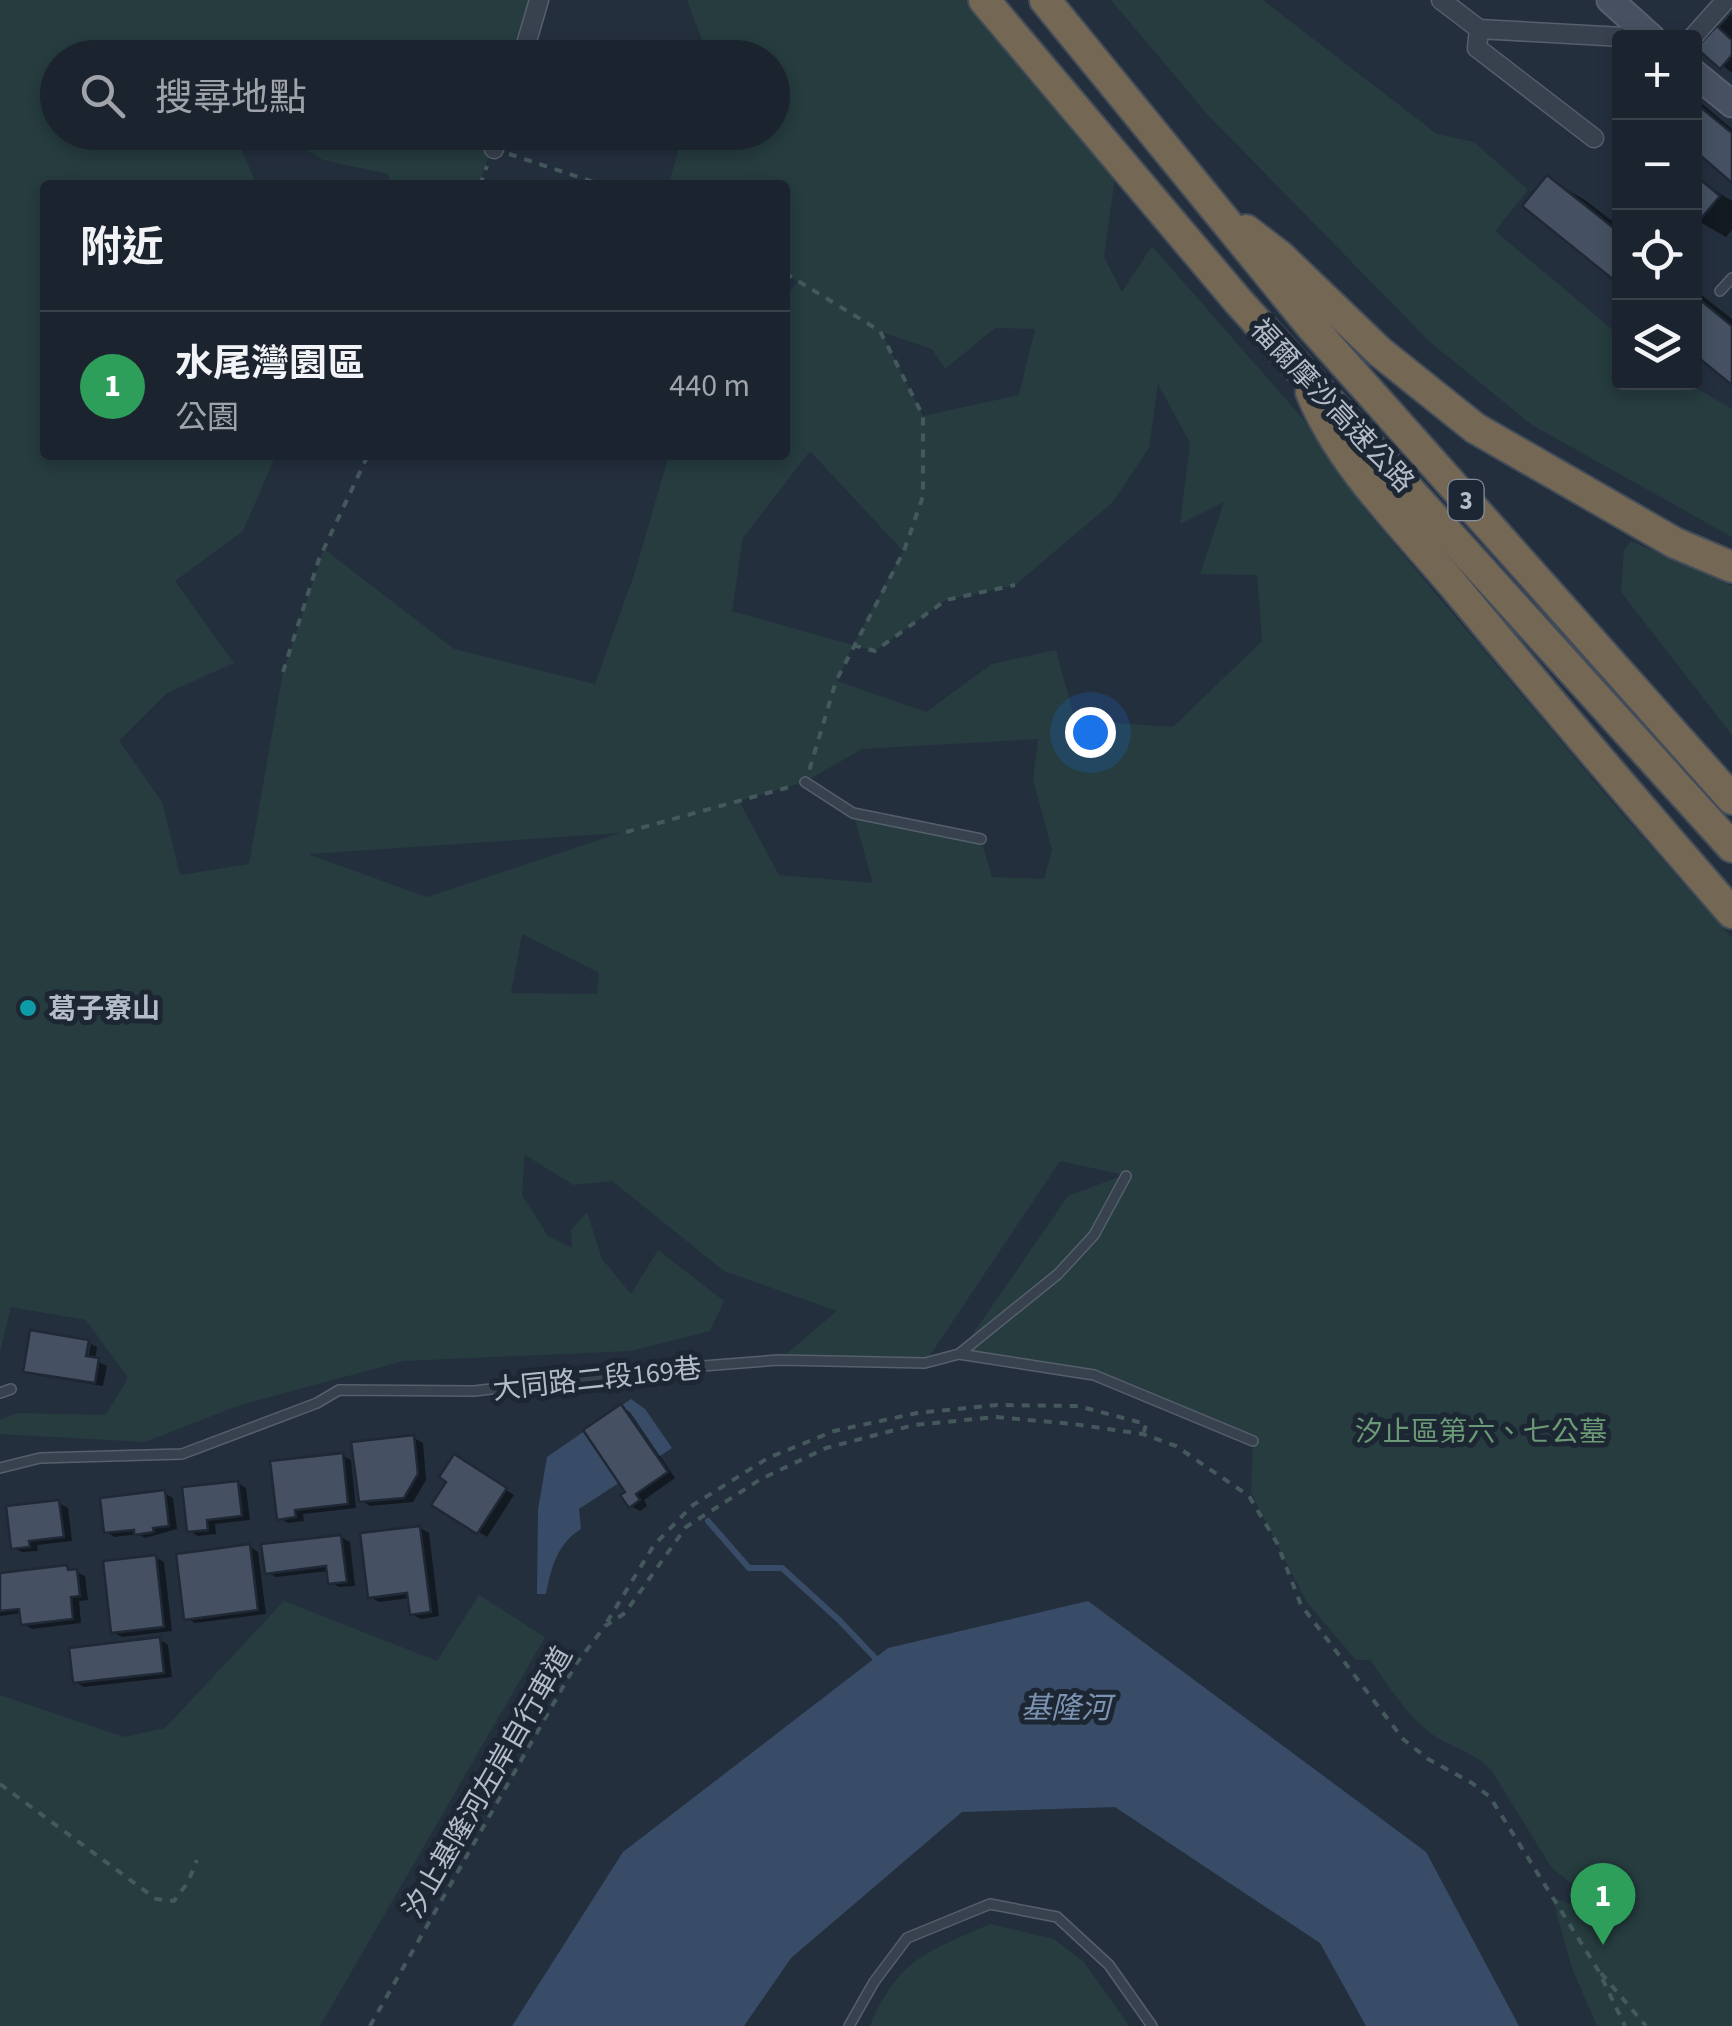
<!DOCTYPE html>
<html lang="zh-TW">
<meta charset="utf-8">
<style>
:root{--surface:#1b232e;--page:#282f3a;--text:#f1f3f6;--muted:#a0a4aa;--line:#39404a;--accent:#bca0f2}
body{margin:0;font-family:"Source Sans 3","Noto Sans TC",sans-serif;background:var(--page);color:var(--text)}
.controls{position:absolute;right:30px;top:30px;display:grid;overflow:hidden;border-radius:10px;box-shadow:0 5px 15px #0003}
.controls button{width:90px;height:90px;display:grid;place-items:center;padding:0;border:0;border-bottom:2px solid var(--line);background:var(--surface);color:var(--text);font:50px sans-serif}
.you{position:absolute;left:1090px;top:732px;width:35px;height:35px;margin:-25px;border:8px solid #fff;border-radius:50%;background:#1a73e8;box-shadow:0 0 0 15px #1a73e833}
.badge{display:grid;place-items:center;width:65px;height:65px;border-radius:50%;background:var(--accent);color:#fff;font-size:32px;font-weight:700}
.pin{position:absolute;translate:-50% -82px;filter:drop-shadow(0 2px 5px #0008)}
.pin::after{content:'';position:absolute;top:52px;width:35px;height:30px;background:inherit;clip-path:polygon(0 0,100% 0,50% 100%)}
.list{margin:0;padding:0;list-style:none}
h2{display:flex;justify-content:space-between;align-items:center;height:130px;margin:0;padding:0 40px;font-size:42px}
h2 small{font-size:32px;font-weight:400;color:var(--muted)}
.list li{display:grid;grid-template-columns:65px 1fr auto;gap:30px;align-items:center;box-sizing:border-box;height:150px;padding:0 40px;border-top:2px solid var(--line)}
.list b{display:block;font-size:38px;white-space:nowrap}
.list p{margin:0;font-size:32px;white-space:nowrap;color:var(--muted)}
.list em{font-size:32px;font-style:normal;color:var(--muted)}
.icon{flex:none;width:55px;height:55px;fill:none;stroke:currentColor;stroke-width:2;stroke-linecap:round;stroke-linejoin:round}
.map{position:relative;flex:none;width:1732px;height:2026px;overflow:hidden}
.search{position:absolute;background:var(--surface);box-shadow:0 5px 15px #0003;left:40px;top:40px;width:750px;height:110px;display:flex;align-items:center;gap:25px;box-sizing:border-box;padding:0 35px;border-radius:55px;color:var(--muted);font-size:38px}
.panel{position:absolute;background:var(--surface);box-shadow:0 5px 15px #0003;left:40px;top:180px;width:750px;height:280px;border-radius:10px}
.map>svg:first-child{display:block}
.green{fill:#263c3f;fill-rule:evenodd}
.water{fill:#394c67}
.shadow{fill:#0007}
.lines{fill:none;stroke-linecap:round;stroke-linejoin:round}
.stream{stroke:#394c67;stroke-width:6}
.building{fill:#455162;stroke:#1f2835;stroke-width:2.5}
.lane-casing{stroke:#565f6c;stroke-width:12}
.street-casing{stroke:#565f6c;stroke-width:21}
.secondary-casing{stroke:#565f6c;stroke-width:29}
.highway-casing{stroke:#434c59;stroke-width:34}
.path{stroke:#44595c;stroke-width:4;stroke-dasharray:8 8;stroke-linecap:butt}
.lane{stroke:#38414e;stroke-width:9}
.street{stroke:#38414e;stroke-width:18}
.secondary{stroke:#465061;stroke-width:25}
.highway{stroke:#746855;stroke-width:30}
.culture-dot{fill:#0f9aa8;stroke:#1d2633;stroke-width:4}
.labels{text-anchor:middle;stroke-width:10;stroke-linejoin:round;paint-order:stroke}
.shield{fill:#1d2633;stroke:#878f9c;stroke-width:2.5}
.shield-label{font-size:25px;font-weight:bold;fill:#b4bcc9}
.street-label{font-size:28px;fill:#b4bcc9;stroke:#1d2633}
.poi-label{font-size:28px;font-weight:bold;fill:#b4bcc9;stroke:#1d2633;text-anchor:start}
.park-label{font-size:28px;fill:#6b9a76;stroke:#1d2633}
.water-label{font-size:30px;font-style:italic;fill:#7c92b1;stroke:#1d2633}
</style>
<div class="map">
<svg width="1732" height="2026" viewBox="0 0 1732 2026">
<rect width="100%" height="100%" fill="#242f3e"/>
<path class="green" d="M0 0H539L521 57 58 58V132L234 133 257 185H45V455H276L243 531 175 581 234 663 167 693 119 741 162 802 180 875 249 864 283 672 324 549 454 649 595 684 635 572 669 455H785V296L798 282 785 274V185L669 183 683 133 772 132V58L704 57 706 51 687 0H984L1119 149 1104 257 1122 292 1152 246 1338 459 1362 506 1622 814 1732 938V2026H1597L1572 1968 1552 1897 1615 1920 1551 1867 1492 1771C1477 1754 1458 1750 1438 1738 1409 1720 1391 1688 1370 1660H1356L1306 1601 1251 1492 1253 1441 1094 1375 959 1354 1068 1196 1124 1175 1060 1161 925 1363 779 1360 837 1311 724 1271 612 1181 573 1185 525 1155 522 1195 548 1236 572 1248 571 1230 587 1212 602 1259 631 1294 658 1250 724 1301 710 1331 630 1351 404 1361 240 1405 145 1442 0 1434V1420L16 1413 106 1415 128 1378 86 1320 11 1307 0 1352ZM995 328 1035 329 1019 395 923 416 881 332 932 349 945 369ZM1158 384 1190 443 1180 524 1224 502 1200 574 1257 575 1262 641 1173 727 1075 720 1056 650 992 664 926 712 837 681 853 645 875 651 946 600 1015 585 1112 503 1149 448ZM810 451 903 551 853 645 732 611 743 538ZM1038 739 1033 779 1052 850 1044 879 992 877 981 839 853 813 873 883 779 875 739 801 805 782 862 749ZM620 833 427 897 310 855V854ZM522 934 599 973 597 994 511 993Z
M1111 0H1263L1437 134 1474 142 1528 190 1495 231 1619 335 1620 382 1688 383 1732 409V537L1532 425 1430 342 1208 115Z
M281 133H496L479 185H391L388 174 323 160Z
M1631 541 1732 586V735L1621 592 1624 551Z
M479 1595 545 1637 320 2026H0V1695L124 1737 165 1728 284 1601 437 1661Z
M990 1924 1054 1939 1084 1962 1129 2026H870C899 1958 927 1952 990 1924Z"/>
<path class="water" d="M631 1399 645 1409 672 1448 579 1509 581 1529C557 1544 551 1568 546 1594H537L538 1510 547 1457Z
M1088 1601 1426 1852 1519 2026H1366L1320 1943 1115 1807 962 1812 791 1958 744 2026H512L623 1852 888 1648Z"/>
<path class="shadow" d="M1732 13V73L1700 48Z
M1694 97 1732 129V179L1697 149 1694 152Z
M1547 178 1585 200 1620 227V281Z
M1695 178 1732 201V230L1726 237 1700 222 1694 229Z
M1694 289 1732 319V381L1694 351Z
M91 1344 97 1347 95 1360 107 1366 103 1386 35 1375 26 1370 86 1369Z
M622 1407 630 1412 675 1478 644 1500 647 1506 640 1511 631 1506Z
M414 1438 423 1443 426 1480 413 1502 370 1506 362 1501Z
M342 1455 351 1460 356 1508 303 1514 304 1521 288 1523 279 1518Z
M455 1458 514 1495 487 1537 435 1504 449 1481Z
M238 1483 246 1488 250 1520 215 1524 216 1534 198 1536 189 1531Z
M164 1493 173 1498 177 1529 145 1538 138 1534 115 1537 106 1532Z
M59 1503 68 1508 72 1541 37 1545 38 1551 22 1552 13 1547Z
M420 1528 429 1533 439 1616 421 1619 412 1614 410 1598 379 1602 370 1597Z
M341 1537 350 1542 355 1586 339 1587 330 1582 329 1571 276 1577 267 1572Z
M250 1547 258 1552 266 1614 195 1623 187 1618Z
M155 1557 164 1562 172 1631 122 1637 113 1632Z
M67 1568 85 1576 88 1600 79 1601 81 1623 32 1629 23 1624 22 1613 0 1616V1575Z
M159 1639 168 1645 172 1677 84 1687 75 1682Z"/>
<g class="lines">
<path class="stream" d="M708 1521 749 1568H782L839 1620 878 1661"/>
</g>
<path class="building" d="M1717 26 1732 40V55L1720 69 1696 48Z
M1694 102 1732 133V183L1694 150Z
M1547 175 1620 233V285L1522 206Z
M1695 175 1720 196 1697 223 1694 221Z
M1694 295 1732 326V385L1694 354Z
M30 1330 89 1340 86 1356 99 1358 95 1383 23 1372Z
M621 1404 668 1472 636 1494 640 1500 629 1508 620 1495 625 1492 583 1430Z
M414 1435 418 1474 404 1498 359 1502 351 1442Z
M343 1453 348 1504 295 1510 296 1517 277 1520 270 1461Z
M454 1454 507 1488 477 1534 431 1505 446 1482 439 1477Z
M238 1481 242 1516 207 1520 208 1530 187 1532 182 1487Z
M165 1490 169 1526 153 1528 154 1532 134 1535V1530L104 1533 100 1498Z
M59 1500 64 1537 29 1541 30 1547 11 1549 6 1506Z
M420 1526 431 1612 410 1615 407 1593 368 1598 360 1533Z
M341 1535 347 1582 328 1584 326 1566 265 1574 261 1544Z
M250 1544 258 1610 184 1620 176 1554Z
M156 1555 164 1627 111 1633 103 1561Z
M67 1565 68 1570 77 1569 80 1596 71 1597 73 1619 21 1625 19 1609 0 1611V1573Z
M160 1637 164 1673 73 1683 69 1648Z"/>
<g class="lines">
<defs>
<path id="lane" d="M1720 291 1732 278
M805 782 853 813 981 839
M959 1354 1094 1375 1253 1441
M0 1393 11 1389
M0 1468 40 1458 182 1454 317 1403 339 1390 474 1391 664 1369 779 1360 925 1363 959 1354 1058 1274 1094 1235 1126 1176
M849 2026 874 1982 907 1938 990 1904 1057 1917 1109 1965 1152 2026"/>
<path id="street" d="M1441 0 1479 29 1623 37 1647 32
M1479 29 1477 48 1594 138
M1692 38 1726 0
M522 58 539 0
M494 149 499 132"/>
<path id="secondary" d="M1610 0 1652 38
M1694 73 1732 104"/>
<path id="highway" d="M984 0 1238 301 1732 847
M1045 0 1311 326 1732 799
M1246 230 1280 256 1380 352 1475 428 1675 543 1732 567
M1311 392C1341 466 1404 526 1455 587 1546 697 1638 805 1732 913"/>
</defs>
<use href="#lane" class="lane-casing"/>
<use href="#street" class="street-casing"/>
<use href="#secondary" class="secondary-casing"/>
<use href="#highway" class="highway-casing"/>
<path class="path" d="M509 154 603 185
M480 185 487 166
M785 273 880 331 923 416V496L904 551 836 681 809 771
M853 645 875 651 946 600 1015 585
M283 672 319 559 368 455
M626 832 793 786
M607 1622 654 1545 693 1505 768 1458 834 1431 917 1413 997 1405 1078 1406 1146 1424 1144 1432
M554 1651 576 1664
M0 1784 156 1899 174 1901 188 1882 197 1860
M1601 1973 1646 2026
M370 2026 576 1664 605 1626 625 1613 686 1527 761 1479 826 1448 914 1425 996 1417 1073 1424 1143 1434 1176 1446 1249 1496 1277 1543 1301 1605 1403 1739 1428 1759 1472 1783 1490 1797 1598 1970 1625 2026"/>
<use href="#lane" class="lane"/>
<use href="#street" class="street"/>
<use href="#secondary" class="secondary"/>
<use href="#highway" class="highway"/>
</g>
<circle class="culture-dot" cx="28" cy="1008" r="10"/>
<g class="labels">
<rect class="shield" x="1448.5" y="480" width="35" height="40" rx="8"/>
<g class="shield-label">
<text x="1466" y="509">3</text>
</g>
<g class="street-label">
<text transform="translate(1333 405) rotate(47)" y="10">福爾摩沙高速公路</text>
<text transform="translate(597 1378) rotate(-6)" y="10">大同路二段169巷</text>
<text transform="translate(487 1782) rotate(-60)" y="10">汐止基隆河左岸自行車道</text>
</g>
<g class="poi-label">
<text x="48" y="1018">葛子寮山</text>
</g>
<g class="park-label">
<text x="1481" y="1441">汐止區第六、七公墓</text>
</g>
<g class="water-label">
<text x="1066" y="1718">基隆河</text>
</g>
</g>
</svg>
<div class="controls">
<button>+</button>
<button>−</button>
<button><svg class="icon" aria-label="locate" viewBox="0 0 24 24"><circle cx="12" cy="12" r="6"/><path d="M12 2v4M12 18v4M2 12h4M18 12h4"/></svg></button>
<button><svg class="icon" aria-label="layers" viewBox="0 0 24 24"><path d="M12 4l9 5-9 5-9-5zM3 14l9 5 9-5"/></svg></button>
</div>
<div class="you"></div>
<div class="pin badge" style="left:1603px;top:1945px;background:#2e9e5b">1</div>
<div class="search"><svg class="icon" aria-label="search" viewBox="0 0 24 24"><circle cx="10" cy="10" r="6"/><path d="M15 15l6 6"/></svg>搜尋地點</div>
<section class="panel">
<h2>附近<small></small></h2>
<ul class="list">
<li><span class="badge" style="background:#2e9e5b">1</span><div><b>水尾灣園區</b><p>公園</p></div><em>440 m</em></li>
</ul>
</section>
</div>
